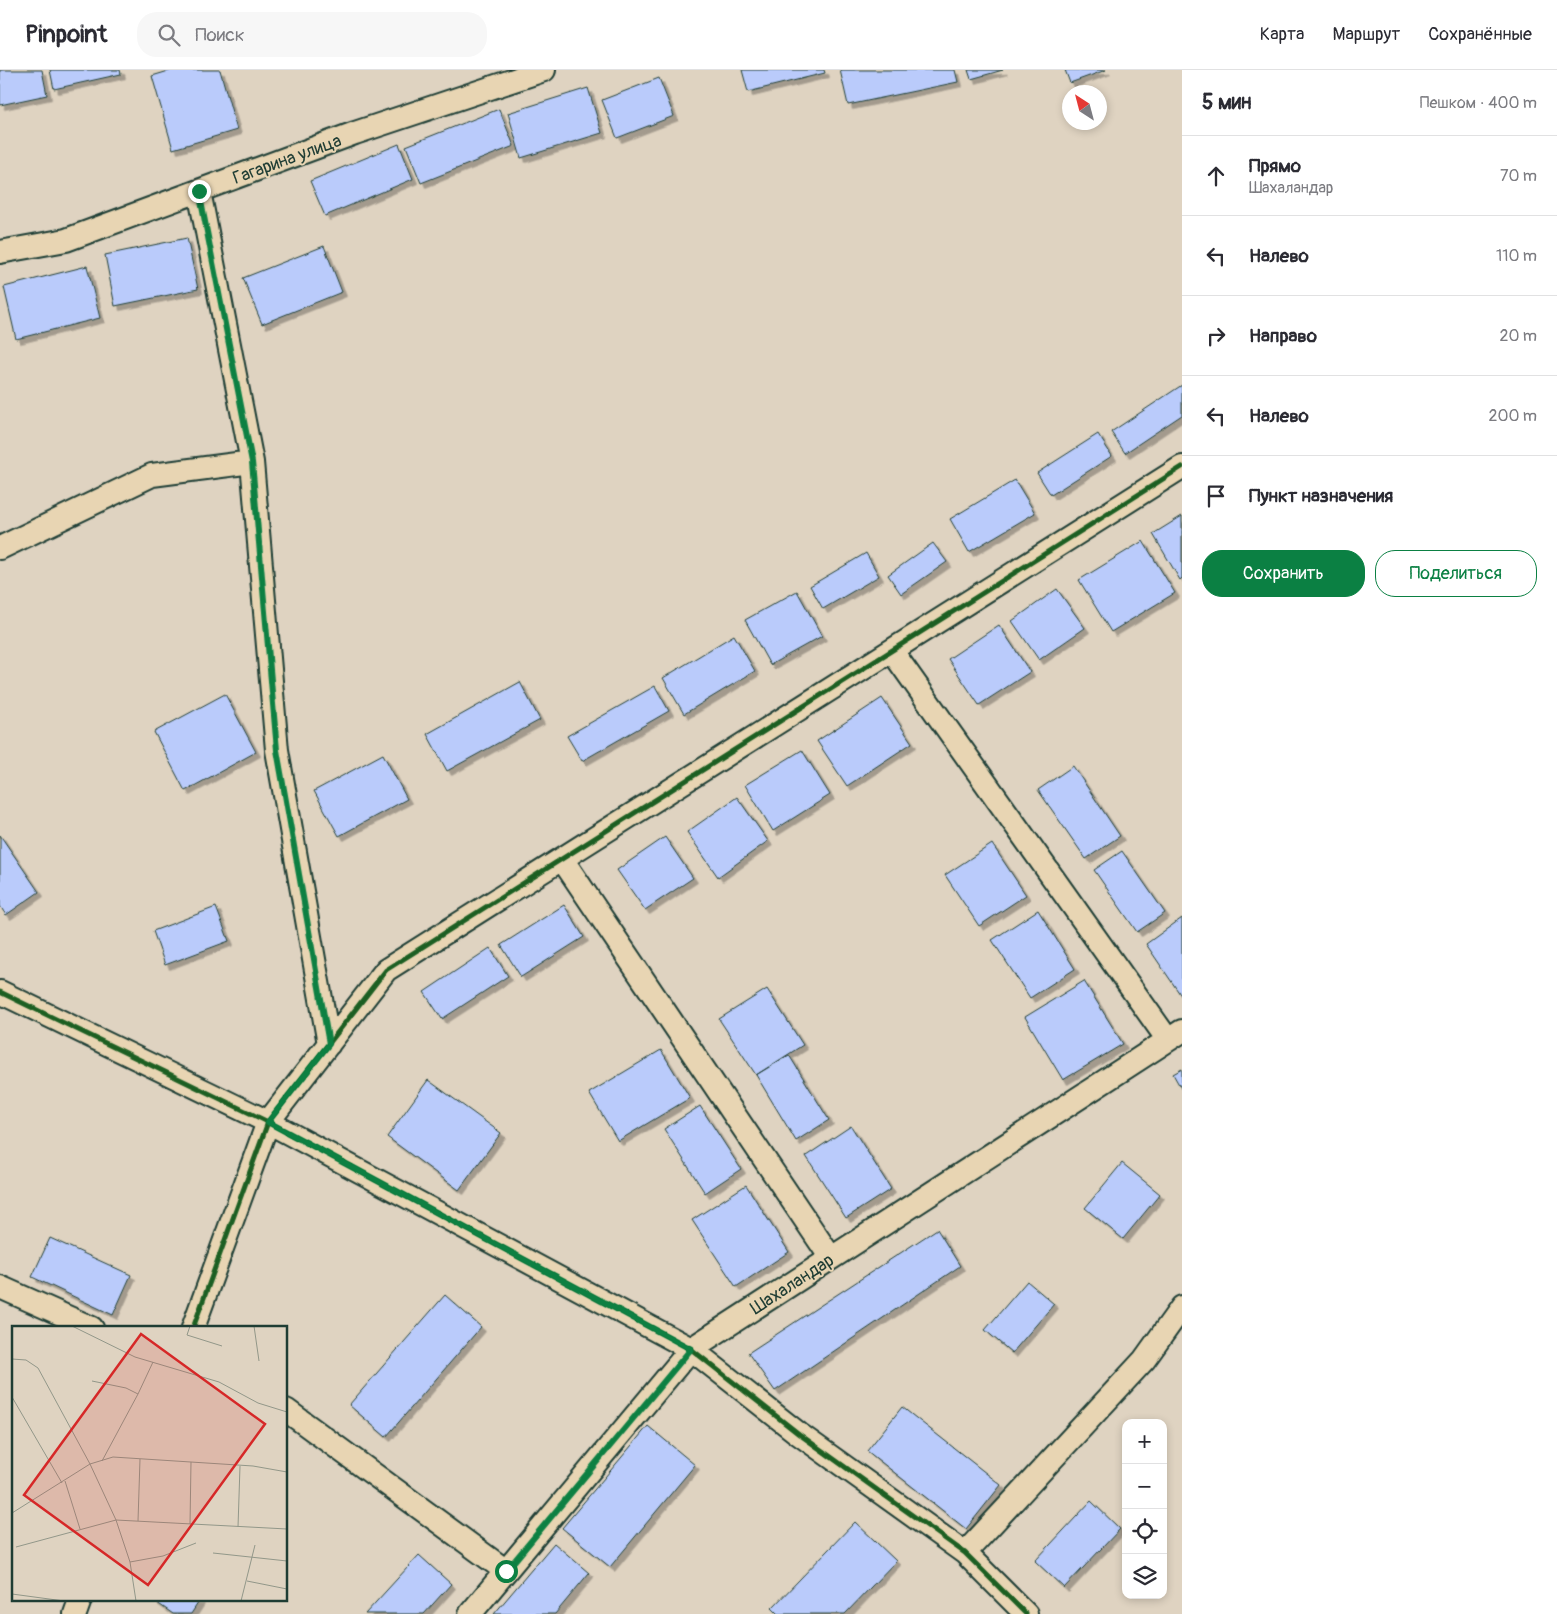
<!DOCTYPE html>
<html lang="ru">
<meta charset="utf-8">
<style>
:root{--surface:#fff;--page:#f7f7f7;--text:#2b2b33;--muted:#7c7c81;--line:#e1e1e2;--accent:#0b8043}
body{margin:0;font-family:Pangolin,sans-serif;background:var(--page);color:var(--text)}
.controls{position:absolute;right:15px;bottom:15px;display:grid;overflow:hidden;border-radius:10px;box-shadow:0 2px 8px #0003}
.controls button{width:45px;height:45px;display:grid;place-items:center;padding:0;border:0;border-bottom:1px solid var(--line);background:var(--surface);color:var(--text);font:25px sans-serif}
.compass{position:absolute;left:1062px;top:15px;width:45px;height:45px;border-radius:50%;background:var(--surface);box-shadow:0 2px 8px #0003;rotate:324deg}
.stop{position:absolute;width:15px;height:15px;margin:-11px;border:4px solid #0b8043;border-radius:50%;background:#fff}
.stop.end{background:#0b8043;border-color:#fff;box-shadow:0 1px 5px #0008}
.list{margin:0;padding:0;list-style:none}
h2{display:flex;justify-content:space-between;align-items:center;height:65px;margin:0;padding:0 20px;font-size:21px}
h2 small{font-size:16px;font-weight:400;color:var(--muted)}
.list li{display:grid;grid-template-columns:32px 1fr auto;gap:15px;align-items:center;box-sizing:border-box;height:80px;padding:0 20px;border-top:1px solid var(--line)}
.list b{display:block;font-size:19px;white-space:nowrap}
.list p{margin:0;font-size:16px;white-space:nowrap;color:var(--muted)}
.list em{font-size:16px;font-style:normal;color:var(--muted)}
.actions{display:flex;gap:10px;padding:15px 20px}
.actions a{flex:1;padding:11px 0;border:1px solid var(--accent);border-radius:20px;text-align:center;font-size:18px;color:var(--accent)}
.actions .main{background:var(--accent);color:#fff}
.icon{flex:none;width:28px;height:28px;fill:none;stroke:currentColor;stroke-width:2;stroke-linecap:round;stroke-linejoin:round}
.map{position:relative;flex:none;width:1182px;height:1544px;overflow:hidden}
header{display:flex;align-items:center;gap:30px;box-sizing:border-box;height:70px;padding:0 25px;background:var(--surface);border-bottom:1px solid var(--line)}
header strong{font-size:24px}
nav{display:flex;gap:28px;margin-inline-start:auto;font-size:18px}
.search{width:350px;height:45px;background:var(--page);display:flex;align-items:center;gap:12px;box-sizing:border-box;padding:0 18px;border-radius:20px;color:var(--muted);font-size:19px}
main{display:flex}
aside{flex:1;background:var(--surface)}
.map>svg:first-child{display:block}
.building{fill:#bacbfb;stroke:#1f3d34;filter:url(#shadow)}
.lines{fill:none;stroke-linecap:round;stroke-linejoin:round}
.minor-casing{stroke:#1f3d34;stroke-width:26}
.minor{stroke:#e8d5b3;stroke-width:22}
.cycleway-casing{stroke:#e8d5b3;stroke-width:8}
.cycleway{stroke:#1b5e20;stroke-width:5}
.route{stroke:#0b8043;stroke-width:6}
.labels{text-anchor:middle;stroke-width:4;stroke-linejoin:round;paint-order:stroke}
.street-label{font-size:18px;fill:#1f3d34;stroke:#e8d5b3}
.inset-road{fill:none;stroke:#929789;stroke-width:1}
.view{fill:#d62828;fill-opacity:0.15;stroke:#d62828;stroke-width:2.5}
.inset-edge{fill:none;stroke:#1f3d34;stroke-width:2.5}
</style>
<header>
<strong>Pinpoint</strong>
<div class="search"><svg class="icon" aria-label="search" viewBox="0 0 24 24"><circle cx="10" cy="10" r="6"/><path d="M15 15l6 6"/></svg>Поиск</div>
<nav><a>Карта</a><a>Маршрут</a><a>Сохранённые</a></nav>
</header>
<main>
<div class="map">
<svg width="1182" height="1544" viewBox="0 0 1182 1544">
<defs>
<filter id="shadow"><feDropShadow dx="4.5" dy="4.5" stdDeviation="0" flood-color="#0004"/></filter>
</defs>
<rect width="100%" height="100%" fill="#dfd3c1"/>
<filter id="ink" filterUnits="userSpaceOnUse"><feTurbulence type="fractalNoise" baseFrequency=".02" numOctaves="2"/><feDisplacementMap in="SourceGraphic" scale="10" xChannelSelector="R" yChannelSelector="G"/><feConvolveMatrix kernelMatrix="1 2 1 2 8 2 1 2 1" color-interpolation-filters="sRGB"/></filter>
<g filter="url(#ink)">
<path class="building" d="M0 0H42L47 25 0 35Z
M50 0H120L121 4 54 19Z
M172 0H220L237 60 173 79 152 6Z
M742 0H824L825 3 748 22Z
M840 0H955L958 12 848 35Z
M968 0H1003L971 9Z
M1065 0H1106L1070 13Z
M659 8 674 46 617 68 602 30Z
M588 18 602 63 521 88 508 43Z
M499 39 514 76 421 113 406 76Z
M399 74 413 109 325 146 310 111Z
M187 168 198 219 115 236 105 185Z
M324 176 342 222 262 254 243 208Z
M87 196 100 248 16 269 4 217Z
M1182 315V345L1125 383 1111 362Z
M1098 364 1112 386 1051 425 1037 403Z
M1015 410 1035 443 969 482 950 449Z
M1182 446V508L1180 510 1153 464Z
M1143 471 1175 523 1111 562 1079 510Z
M933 473 947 492 901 524 888 505Z
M866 483 879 506 823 539 810 516Z
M1057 519 1085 558 1039 590 1012 551Z
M797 521 822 566 770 595 745 550Z
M999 555 1030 602 979 635 948 589Z
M734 565 755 601 684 644 663 608Z
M520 612 540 650 447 701 427 664Z
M655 616 669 641 582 691 567 666Z
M225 624 256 682 185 721 154 662Z
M882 628 912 673 847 716 817 671Z
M802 680 830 725 773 761 745 715Z
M383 684 407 729 339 766 314 721Z
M1073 696 1120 766 1086 789 1038 720Z
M737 727 768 771 718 807 687 762Z
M0 765 39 822 6 845 0 836Z
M665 767 693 808 645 840 617 800Z
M992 774 1026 825 979 856 945 805Z
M1122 781 1165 843 1137 862 1094 800Z
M564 835 584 867 521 907 501 875Z
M216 837 229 871 165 895 153 861Z
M1038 840 1075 899 1030 928 992 870Z
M1182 848V927L1146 874Z
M490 878 508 906 442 949 424 922Z
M1084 911 1123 974 1063 1010 1025 947Z
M767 919 803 975 756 1005 719 949Z
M661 980 690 1028 618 1071 589 1023Z
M789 985 829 1050 796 1071 756 1005Z
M1182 999V1020L1173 1004Z
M428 1010 501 1063 459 1120 387 1067Z
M700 1036 741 1099 705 1123 664 1059Z
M851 1056 891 1119 846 1148 806 1086Z
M1122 1093 1160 1124 1123 1169 1085 1138Z
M746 1115 789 1182 736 1217 692 1150Z
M937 1159 960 1196 775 1321 748 1283Z
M50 1168 131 1205 113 1245 32 1207Z
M1027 1211 1054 1234 1012 1283 985 1260Z
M445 1225 481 1257 386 1367 349 1335Z
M902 1337 1001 1415 966 1459 867 1381Z
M648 1356 695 1395 610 1497 562 1458Z
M1091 1431 1120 1459 1064 1518 1035 1491Z
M855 1452 896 1491 845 1544H778L772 1538Z
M554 1473 589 1503 555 1544H494Z
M419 1485 451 1514 424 1544H365Z
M153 1530H200L191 1544H173Z"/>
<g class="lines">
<defs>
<path id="minor" d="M0 182 66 170 355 63 544 0
M252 392 277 680 329 974
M0 478 152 405 252 392 199 121
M892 581 1168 970
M562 789 831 1188
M0 922 268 1052 691 1279 799 1364 965 1483 1026 1544
M0 1217 92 1258
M193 1258 268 1052 386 900 1182 397
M286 1340 506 1501
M965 1483 1144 1290 1182 1237
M75 1544 80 1530
M470 1544 691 1279 1182 961"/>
</defs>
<use href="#minor" class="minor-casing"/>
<use href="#minor" class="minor"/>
<defs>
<path id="cycleway" d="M0 922 268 1052 691 1279 799 1364 965 1483 1026 1544
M193 1258 268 1052 386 900 1182 397"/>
</defs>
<use href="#cycleway" class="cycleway-casing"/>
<use href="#cycleway" class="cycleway"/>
</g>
</g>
<g class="lines" filter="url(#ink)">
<path class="route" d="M199 121 252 392 277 680 329 974 268 1052 691 1279 506 1501"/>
</g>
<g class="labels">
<g class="street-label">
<text transform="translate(287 89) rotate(-20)" y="6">Гагарина улица</text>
<text transform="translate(792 1214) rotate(-33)" y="6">Шахаландар</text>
</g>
</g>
<g transform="translate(12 1256)">
<rect width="275" height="275" fill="#dfd3c1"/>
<path class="inset-road" d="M60 0 123 31 207 56 246 77 275 86M178 0 175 9 210 20M242 0 247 35M0 33 14 34 26 42 78 138 104 194 118 236 124 275M80 55 114 62 126 68 141 36M0 71 50 157M90 135 126 68M53 155 68 203M0 187 78 138 101 131 241 140 275 146M126 195 128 133M178 198 179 136M226 201 228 140M4 221 104 194 275 203M201 227 275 235M118 236 151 230 184 217M235 255 275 263M0 268 52 275M229 275 243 219"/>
<path class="view" d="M129 8 253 98 136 259 12 169Z"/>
<rect width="275" height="275" class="inset-edge"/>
</g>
</svg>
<div class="controls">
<button>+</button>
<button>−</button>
<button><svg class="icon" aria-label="locate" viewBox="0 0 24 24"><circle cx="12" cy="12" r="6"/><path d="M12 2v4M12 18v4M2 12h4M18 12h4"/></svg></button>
<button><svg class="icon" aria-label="layers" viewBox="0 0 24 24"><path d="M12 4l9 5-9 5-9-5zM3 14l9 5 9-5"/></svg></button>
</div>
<svg class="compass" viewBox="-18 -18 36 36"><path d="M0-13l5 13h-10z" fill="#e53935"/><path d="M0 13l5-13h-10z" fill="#7c7c81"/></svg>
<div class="stop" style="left:506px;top:1501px"></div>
<div class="stop end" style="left:199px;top:121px"></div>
</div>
<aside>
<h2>5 мин<small>Пешком · 400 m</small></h2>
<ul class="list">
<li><svg class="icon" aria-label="ahead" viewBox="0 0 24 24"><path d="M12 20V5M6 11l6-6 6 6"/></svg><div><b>Прямо</b><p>Шахаландар</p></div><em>70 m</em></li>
<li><svg class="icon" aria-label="left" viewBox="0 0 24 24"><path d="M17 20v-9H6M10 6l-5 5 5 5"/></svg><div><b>Налево</b></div><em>110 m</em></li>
<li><svg class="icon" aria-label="right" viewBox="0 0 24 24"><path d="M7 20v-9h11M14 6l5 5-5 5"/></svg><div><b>Направо</b></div><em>20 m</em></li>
<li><svg class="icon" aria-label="left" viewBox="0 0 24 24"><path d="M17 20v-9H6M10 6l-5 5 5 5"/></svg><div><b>Налево</b></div><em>200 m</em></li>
<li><svg class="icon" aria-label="arrive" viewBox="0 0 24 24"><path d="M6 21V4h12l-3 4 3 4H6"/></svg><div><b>Пункт назначения</b></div></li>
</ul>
<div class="actions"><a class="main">Сохранить</a><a>Поделиться</a></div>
</aside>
</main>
